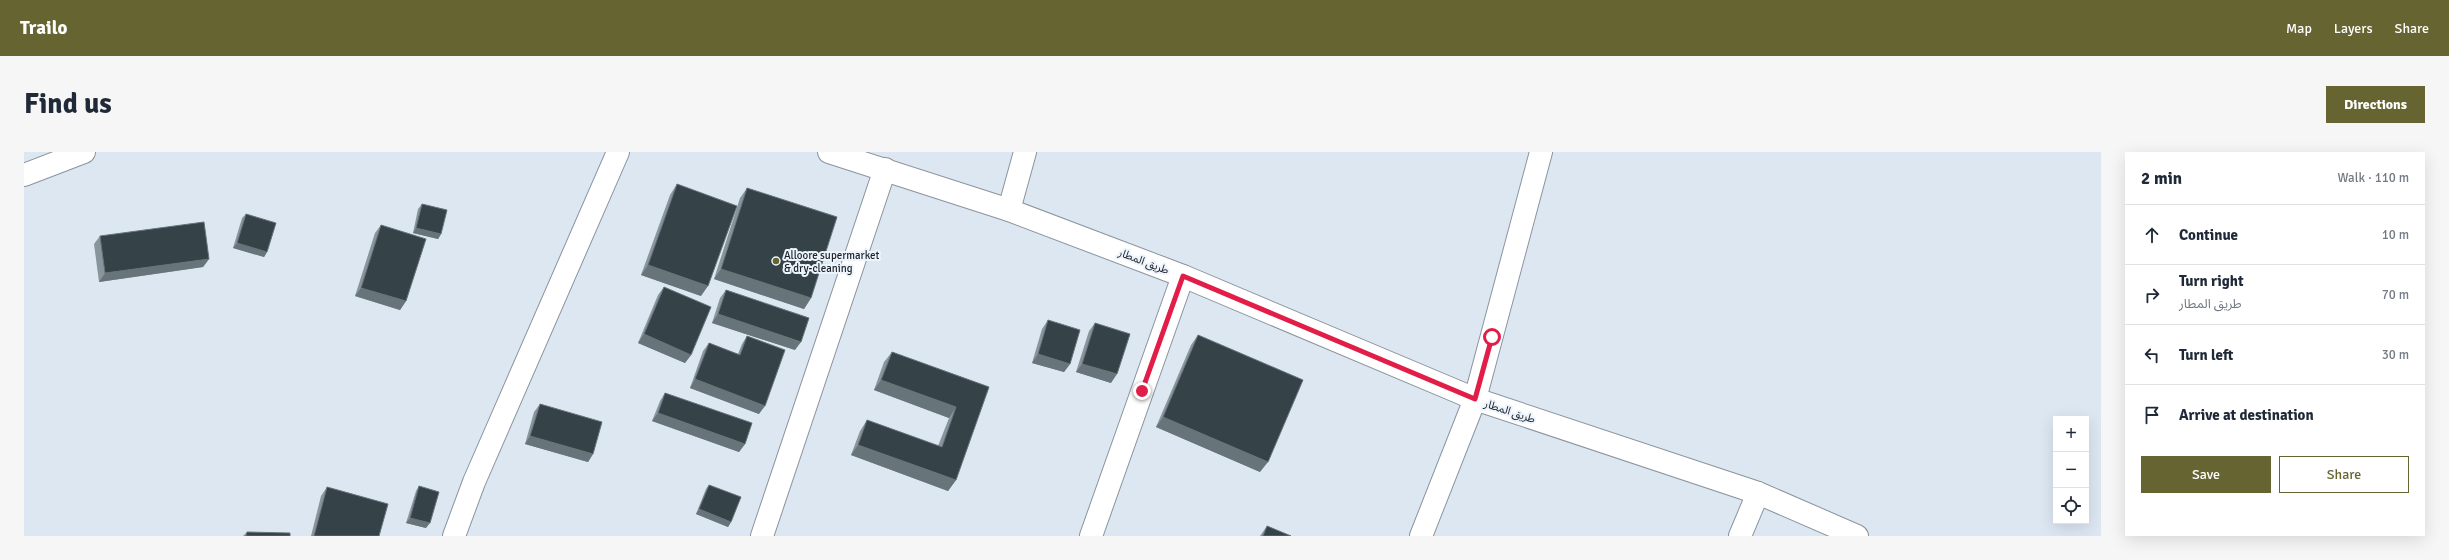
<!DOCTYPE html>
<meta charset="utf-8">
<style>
:root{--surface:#fff;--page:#f6f6f7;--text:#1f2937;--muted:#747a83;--line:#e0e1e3;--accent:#666532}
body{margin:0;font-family:Signika,"Noto Sans Arabic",sans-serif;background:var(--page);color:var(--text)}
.controls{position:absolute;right:12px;bottom:12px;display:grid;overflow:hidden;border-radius:0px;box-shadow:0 4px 16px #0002}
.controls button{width:36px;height:36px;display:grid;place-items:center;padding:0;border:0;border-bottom:1px solid var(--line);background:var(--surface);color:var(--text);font:20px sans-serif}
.stop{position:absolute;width:12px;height:12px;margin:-9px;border:3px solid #e11d48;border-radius:50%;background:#fff}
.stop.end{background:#e11d48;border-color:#fff;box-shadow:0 1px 4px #0008}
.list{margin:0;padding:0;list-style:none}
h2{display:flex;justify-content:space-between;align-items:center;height:52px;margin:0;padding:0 16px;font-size:17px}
h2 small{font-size:13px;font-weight:400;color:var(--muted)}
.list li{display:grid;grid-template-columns:26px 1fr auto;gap:12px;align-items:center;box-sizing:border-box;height:60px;padding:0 16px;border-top:1px solid var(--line)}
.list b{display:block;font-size:15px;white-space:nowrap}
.list p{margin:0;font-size:13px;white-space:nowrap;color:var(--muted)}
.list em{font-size:13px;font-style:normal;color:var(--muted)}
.actions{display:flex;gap:8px;padding:12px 16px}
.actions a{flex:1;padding:9px 0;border:1px solid var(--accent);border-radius:0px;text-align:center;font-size:14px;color:var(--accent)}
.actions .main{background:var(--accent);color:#fff}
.icon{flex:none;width:22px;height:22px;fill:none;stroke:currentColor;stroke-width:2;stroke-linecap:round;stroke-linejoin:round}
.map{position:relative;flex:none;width:2077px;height:384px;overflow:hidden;border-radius:0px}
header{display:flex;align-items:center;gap:24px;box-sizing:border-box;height:56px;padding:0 20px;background:var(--accent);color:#fff}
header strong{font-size:19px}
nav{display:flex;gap:22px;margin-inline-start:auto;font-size:14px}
.intro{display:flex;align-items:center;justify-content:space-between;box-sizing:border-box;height:96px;padding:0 24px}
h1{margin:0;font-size:28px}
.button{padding:10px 18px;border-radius:0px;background:var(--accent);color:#fff;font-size:14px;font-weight:700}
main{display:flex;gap:24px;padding:0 24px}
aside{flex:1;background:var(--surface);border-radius:0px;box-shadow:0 4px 16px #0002}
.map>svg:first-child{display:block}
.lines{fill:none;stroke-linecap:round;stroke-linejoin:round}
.minor-casing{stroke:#8a949e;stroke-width:24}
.secondary-casing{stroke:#8a949e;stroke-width:24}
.minor{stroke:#fff;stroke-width:22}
.secondary{stroke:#fff;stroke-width:22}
.wall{fill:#89949c}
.shaded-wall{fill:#67747a}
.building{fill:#354247;stroke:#67747a}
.route{stroke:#e11d48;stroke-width:5}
.poi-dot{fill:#666532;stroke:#ecf4fd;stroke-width:1.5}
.labels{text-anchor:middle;stroke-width:4;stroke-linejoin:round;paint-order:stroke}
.poi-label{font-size:11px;fill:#1d2125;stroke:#ecf4fd;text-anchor:start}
.street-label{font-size:11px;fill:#1d2125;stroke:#ecf4fd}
</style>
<header>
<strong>Trailo</strong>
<nav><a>Map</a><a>Layers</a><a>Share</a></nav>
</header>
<div class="intro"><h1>Find us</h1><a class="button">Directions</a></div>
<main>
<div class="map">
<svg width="2077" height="384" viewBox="0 0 2077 384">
<rect width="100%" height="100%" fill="#dde7f2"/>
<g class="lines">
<defs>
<path id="minor" d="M985 58 1001 0
M430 384 450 330 594 0
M738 384 861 17
M1067 384 1159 124
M1397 384 1451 247 1517 0
M1716 384 1734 341"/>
<path id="secondary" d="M805 0 985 58 1159 124 1451 247 1734 341 1833 384
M0 23 60 0"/>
</defs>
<use href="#minor" class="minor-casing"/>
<use href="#secondary" class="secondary-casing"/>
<use href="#minor" class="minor"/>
<use href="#secondary" class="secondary"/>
</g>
<path class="wall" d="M653 32 677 144 617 123 646 43Z
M723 36 787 146 780 157 690 127 716 46Z
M398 52 417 82 414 87 389 81 394 57Z
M222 62 243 100 240 105 209 96 218 66Z
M357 73 382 149 376 158 331 144 351 81Z
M76 84 185 107 179 115 75 130 70 92Z
M640 135 667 203 661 211 614 191 634 143Z
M702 138 771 198 688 171 696 146Z
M1024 168 1046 212 1040 220 1008 211 1018 177Z
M1071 171 1087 231 1052 220 1065 179Z
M1174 183 1236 320 1132 275 1167 193Z
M723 184 735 262 666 236 679 199 685 191 714 202 718 192Z
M868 200 965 235 932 328 924 339 827 303 836 279 843 268 914 294 925 266 850 238 860 210Z
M641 241 721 292 715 300 628 269 636 249Z
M516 252 569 302 564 310 501 292 510 260Z
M685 333 707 370 704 375 672 362 682 337Z
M395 334 402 376 382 371 392 339Z
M303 335 355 384H287L297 344Z
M1243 374 1267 384H1236Z
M223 380 266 384H219Z"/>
<path class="shaded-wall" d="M392 76 417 82 414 87 389 81Z
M213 91 243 100 240 105 209 96Z
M185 107 179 115 75 130 81 121Z
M624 113 684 134 677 144 617 123Z
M697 117 787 146 780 157 690 127Z
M337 136 382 149 376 158 331 144Z
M694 162 777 190 771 198 688 171Z
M620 182 667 203 661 211 614 191Z
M1014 202 1046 212 1040 220 1008 211Z
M1058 212 1093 222 1087 231 1052 220Z
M671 227 741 254 735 262 666 236Z
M857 228 932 255 925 266 850 238Z
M634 261 721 292 715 300 628 269Z
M1139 265 1244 310 1236 320 1132 275Z
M506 284 569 302 564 310 501 292Z
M834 293 932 328 924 339 827 303Z
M675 357 707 370 704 375 672 362Z
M386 366 406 371 402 376 382 371Z"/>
<path class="building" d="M653 32 713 54 684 134 624 113Z
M723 36 813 65 787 146 697 117Z
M398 52 423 58 417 82 392 76Z
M222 62 252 71 243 100 213 91Z
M180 70 185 107 81 121 76 84Z
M357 73 402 87 382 149 337 136Z
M640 135 687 155 667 203 620 182Z
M702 138 785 166 777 190 694 162Z
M1024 168 1056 178 1046 212 1014 202Z
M1071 171 1106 182 1093 222 1058 212Z
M1174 183 1279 228 1244 310 1139 265Z
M723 184 761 198 741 254 671 227 685 191 716 203Z
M868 200 965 235 932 328 834 293 843 268 918 295 932 255 857 228Z
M641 241 728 271 721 292 634 261Z
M516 252 578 270 569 302 506 284Z
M685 333 717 345 707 370 675 357Z
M395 334 415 340 406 371 386 366Z
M303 335 364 352 355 384H290Z
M1243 374 1267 384H1239Z
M223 380 266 381V384H222Z"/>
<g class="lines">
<path class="route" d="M1118 239 1159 124 1451 247 1468 185"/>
</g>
<circle class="poi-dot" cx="752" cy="109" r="4"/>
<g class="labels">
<g class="poi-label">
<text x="760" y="107">Alloore supermarket<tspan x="760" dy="13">&amp; dry-cleaning</tspan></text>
</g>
<g class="street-label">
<text transform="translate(1120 109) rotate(21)" y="4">طريق المطار</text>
<text transform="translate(1486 259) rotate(18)" y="4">طريق المطار</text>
</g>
</g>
</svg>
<div class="controls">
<button>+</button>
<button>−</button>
<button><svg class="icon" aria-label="locate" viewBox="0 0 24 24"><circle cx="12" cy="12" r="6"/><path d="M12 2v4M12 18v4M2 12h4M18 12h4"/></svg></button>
</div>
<div class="stop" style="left:1468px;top:185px"></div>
<div class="stop end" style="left:1118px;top:239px"></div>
</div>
<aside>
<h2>2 min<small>Walk · 110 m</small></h2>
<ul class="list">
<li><svg class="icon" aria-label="ahead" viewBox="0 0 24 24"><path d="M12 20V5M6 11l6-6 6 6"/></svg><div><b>Continue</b></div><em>10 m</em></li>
<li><svg class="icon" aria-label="right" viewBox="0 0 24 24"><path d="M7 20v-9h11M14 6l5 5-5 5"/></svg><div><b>Turn right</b><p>طريق المطار</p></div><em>70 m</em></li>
<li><svg class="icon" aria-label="left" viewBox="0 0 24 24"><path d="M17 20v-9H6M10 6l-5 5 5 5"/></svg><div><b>Turn left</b></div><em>30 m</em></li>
<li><svg class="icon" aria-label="arrive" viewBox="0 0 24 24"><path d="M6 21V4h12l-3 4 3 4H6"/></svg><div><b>Arrive at destination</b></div></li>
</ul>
<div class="actions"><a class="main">Save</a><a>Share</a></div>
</aside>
</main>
